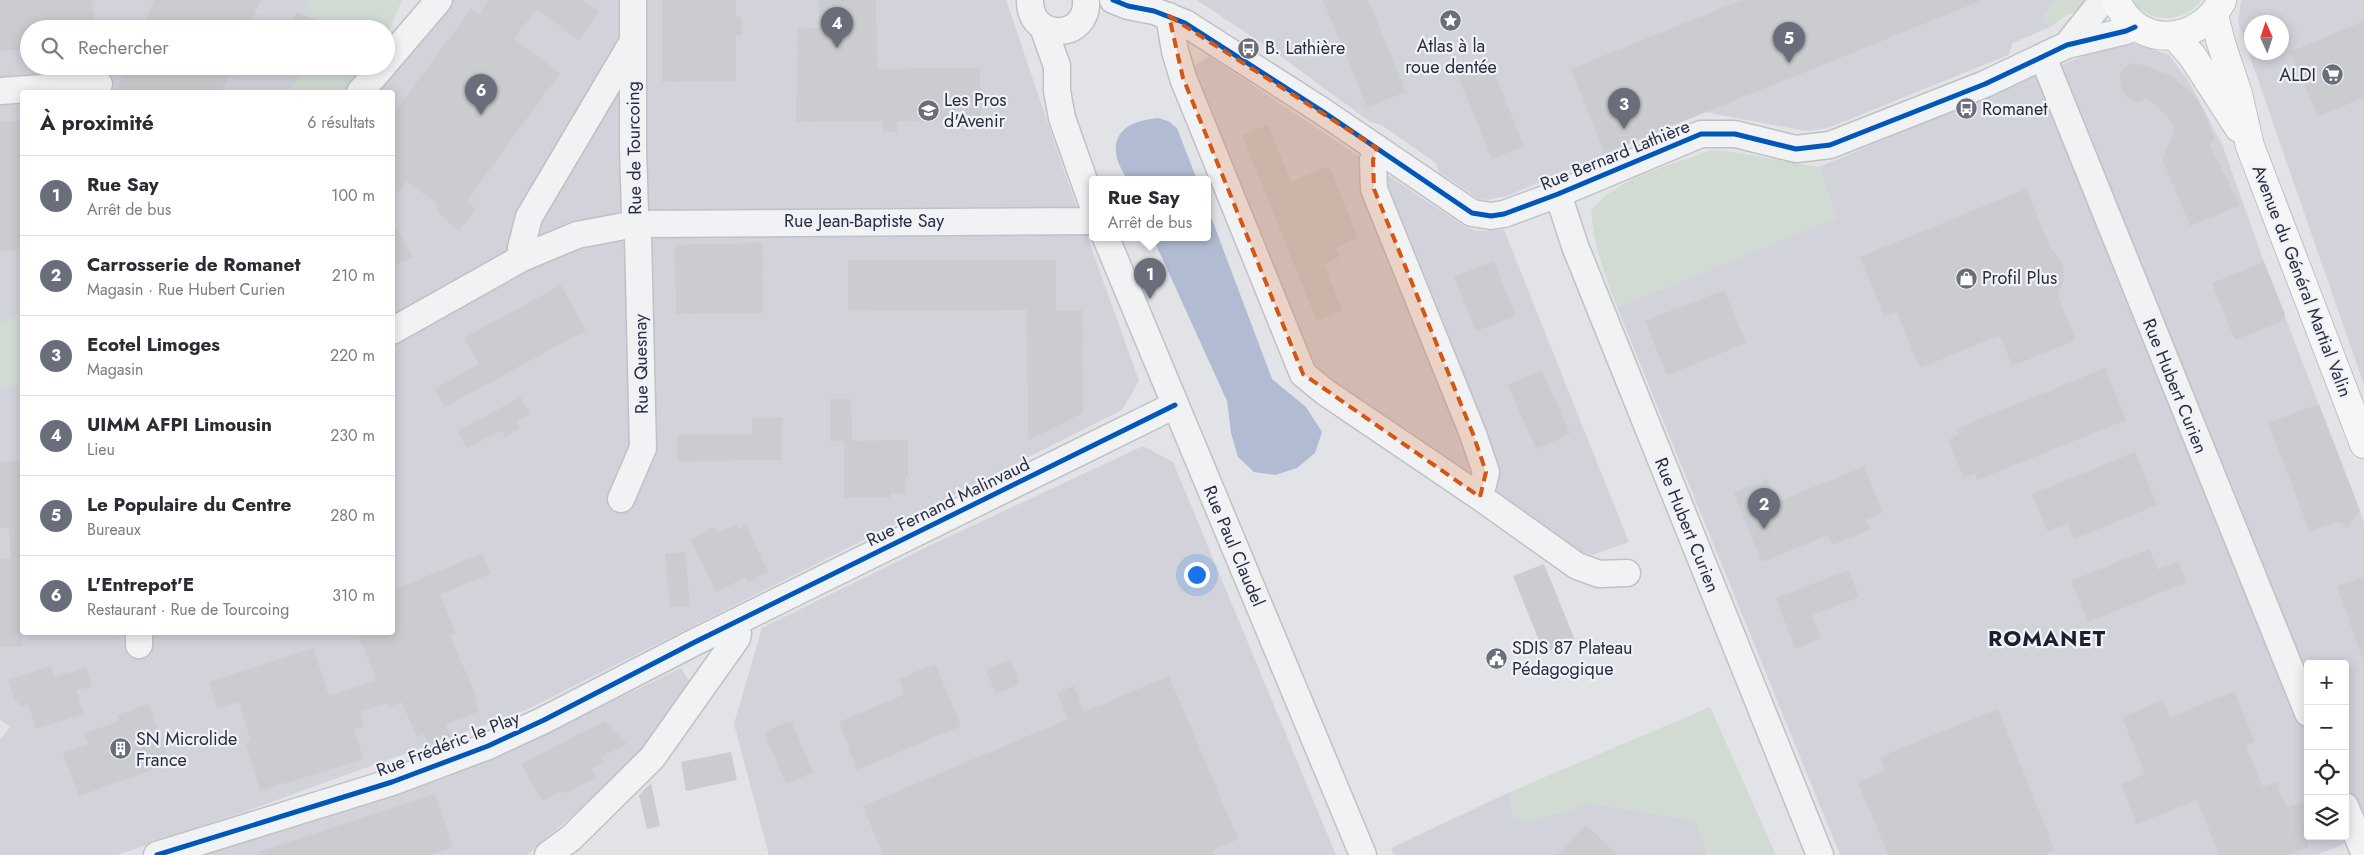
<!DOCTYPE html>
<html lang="fr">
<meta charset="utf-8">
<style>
:root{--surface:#fff;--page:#f7f7f7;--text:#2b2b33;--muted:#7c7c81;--line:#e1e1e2;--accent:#6a6d7a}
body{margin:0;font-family:Jost,sans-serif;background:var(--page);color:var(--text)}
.controls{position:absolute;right:15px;bottom:15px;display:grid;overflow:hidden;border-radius:5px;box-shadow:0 2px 12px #0003}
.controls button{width:45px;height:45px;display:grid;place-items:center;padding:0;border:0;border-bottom:1px solid var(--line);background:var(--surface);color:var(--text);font:25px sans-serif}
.compass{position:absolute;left:2244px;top:15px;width:45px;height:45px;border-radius:50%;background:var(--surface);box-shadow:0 2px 12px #0003;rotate:357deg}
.you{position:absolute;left:1196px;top:574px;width:18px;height:18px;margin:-12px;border:4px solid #fff;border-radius:50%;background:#1a73e8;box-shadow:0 0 0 8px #1a73e833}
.badge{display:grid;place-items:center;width:32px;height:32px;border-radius:50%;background:var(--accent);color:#fff;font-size:16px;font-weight:700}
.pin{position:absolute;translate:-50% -41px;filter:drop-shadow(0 1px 2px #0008)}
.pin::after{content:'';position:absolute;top:26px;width:18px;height:15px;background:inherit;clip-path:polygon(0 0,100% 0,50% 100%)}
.popup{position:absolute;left:1089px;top:176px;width:122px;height:65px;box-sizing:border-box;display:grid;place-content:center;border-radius:5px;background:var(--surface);filter:drop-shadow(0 1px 4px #0005);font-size:16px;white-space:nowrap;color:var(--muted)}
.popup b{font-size:19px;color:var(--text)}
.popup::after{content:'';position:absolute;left:50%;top:100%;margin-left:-10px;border:10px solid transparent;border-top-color:var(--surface)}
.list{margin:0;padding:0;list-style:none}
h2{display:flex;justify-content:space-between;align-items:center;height:65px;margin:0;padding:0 20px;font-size:21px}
h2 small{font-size:16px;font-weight:400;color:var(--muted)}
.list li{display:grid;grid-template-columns:32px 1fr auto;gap:15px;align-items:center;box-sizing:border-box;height:80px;padding:0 20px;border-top:1px solid var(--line)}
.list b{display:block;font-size:19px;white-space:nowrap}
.list p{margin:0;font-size:16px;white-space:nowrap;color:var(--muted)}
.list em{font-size:16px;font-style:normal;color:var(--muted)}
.icon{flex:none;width:28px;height:28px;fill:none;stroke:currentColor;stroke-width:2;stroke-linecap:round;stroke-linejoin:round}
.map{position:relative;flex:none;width:2364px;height:855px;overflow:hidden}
.search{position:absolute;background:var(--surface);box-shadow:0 2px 12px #0003;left:20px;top:20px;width:375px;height:55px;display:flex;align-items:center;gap:12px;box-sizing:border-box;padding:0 18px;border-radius:28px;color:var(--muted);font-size:19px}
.panel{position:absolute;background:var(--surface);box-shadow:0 2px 12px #0003;left:20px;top:90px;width:375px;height:545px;border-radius:5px}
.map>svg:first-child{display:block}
.built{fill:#d1d2da;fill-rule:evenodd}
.green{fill:#d1dad3}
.water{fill:#b1bbd2}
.building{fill:#cbcccf}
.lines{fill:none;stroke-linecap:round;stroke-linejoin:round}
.minor-casing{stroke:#c0c1c5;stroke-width:29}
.major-casing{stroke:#bfc0c5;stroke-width:30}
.minor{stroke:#f1f2f4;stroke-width:26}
.major{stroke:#f6f6f6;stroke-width:28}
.cycleway-casing{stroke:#f0f2f7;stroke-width:8}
.cycleway{stroke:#0057b8;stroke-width:5}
.marked{fill:#d55511;fill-opacity:0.2;stroke:#d55511;stroke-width:4;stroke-dasharray:10 6;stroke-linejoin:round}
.labels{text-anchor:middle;stroke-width:4.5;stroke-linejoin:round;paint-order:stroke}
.poi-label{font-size:18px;fill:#292e40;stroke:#f0f2f7;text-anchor:start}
.street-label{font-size:18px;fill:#292e40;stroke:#f0f2f7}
.district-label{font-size:22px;font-weight:bold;letter-spacing:1px;fill:#1b1f31;stroke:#f0f2f7}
</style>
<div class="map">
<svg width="2364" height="855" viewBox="0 0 2364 855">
<rect width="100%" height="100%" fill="#e2e3e7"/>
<path class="built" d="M0 0H309L304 15 319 20 317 29H29V66H307L288 92H22V314L0 323Z
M420 0H1006L1066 177 1139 381 1122 410 526 710 249 810 117 855H0V740L10 727 0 719V389L22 381V632H392V92H341L365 66H386V42Z
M1197 0H2087L2081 11 2068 14 2050 27 2013 43 2008 55 1828 128 1805 131 1705 112 1507 196 1487 200 1479 199 1439 172 1436 163 1380 124 1370 122 1279 55Z
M2241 0H2364V385L2238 22ZM2252 22H2282V52H2252Z
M2138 44 2169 55 2189 82 2222 144 2264 262 2364 522V852L2358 838 2317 855H1840L1617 307 1837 218 1819 167 2109 45ZM2308 664H2345V836H2308Z
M1209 56 1464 226 1476 231 1504 230 1629 542 1592 555 1581 552 1337 387 1311 363 1191 68Z
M1143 446 1173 462 1336 855H769L734 724 762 628 929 546Z
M681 668 690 682 633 763 527 855H201L437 781 525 744Z
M1510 792 1513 819 1532 821 1591 803 1697 821 1707 855H1394L1391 848Z"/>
<path class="green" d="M309 0H402L386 38V29H317L319 20 304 15Z
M2055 0H2087L2081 11 2068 14 2050 27 2045 23 2043 15Z
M2132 0H2201C2185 23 2148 25 2132 0Z
M307 66H365L341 92H288Z
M1712 150C1748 153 1783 162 1819 167L1837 218 1617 307C1605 275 1593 244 1591 210 1620 176 1672 165 1712 150Z
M22 314V381L0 389V323Z
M1710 707 1776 855H1707L1697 821 1591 803 1532 821 1513 819 1510 792Z"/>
<path class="water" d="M1158 118 1168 121 1177 128 1197 180H1127C1124 173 1119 166 1117 158 1110 129 1135 120 1158 118Z
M1208 209 1272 379 1306 407 1322 432 1315 453 1297 468 1275 475 1254 472 1238 457 1231 433 1227 401 1153 238H1208Z"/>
<path class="building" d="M0 0H92L95 29H29V48L0 51Z
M154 0H261L248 29H142Z
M489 0H583L599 12 579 40 536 9 514 39 560 73 466 202 475 209 458 232 438 212 435 202 406 181 392 200V116L471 9 479 14Z
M662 0H736V17H741L742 35H736V81L662 82Z
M819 0H876L877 69 980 68 981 120 897 121V132H883V121L796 122 798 29 819 28Z
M1323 0H1368L1406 92 1367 107Z
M1742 0H1980V1L1605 153 1571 69Z
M296 13 336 25V29H291Z
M2364 21V97L2318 117 2290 52Z
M1489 60 1524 146 1492 159 1457 74Z
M2133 63 2146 66 2172 76 2199 101 2215 139 2209 144 2240 205 2190 226 2163 160 2175 126 2155 104 2145 99 2139 103 2133 101 2127 97 2121 88 2120 76 2123 68Z
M126 66H232L221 92H115Z
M22 120V249L0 251V122Z
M1268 125 1291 182 1329 166 1358 238 1336 247 1340 257 1324 264 1342 311 1317 321 1242 135Z
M2026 189 2051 249 2063 264 2064 279 2058 295 2076 340 2012 366 2000 335 1920 368 1896 311 1884 316 1860 257Z
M392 220 413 257 392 268Z
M762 243 763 313 676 314 675 245Z
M848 260H1056V310H1082L1083 413 1028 440 1027 310 848 311Z
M1494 261 1516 316 1476 331 1454 277Z
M2264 262 2285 314 2283 321 2235 340 2212 283Z
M561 285 586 330 445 407 435 389 479 364 464 338Z
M1724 290 1746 343 1667 375 1645 321Z
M2105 368 2126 420 1977 480 1975 473 1964 478 1948 440 1959 435 1956 429Z
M1542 370 1570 434 1536 449 1508 385Z
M521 397 530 414 516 421 520 428 505 437 501 430 467 448 458 431Z
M830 399H851L852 441 908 440V477L905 476V493H890V498H844V441H830Z
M2319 404 2360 511 2347 528 2339 521 2310 532 2268 423Z
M752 417H782V460L677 461V435H752Z
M2135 452 2157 505 2074 539 2068 524 2048 532 2032 494Z
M22 461V646L0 647V559L11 558 9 528H0V462Z
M1864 467 1883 513 1866 520 1871 529 1832 545 1828 535 1762 562 1734 493 1768 479 1777 502Z
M736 524 738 529 746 525 768 572 748 583 746 577 716 592 691 540 715 527 718 533Z
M2149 549 2158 570 2179 561 2187 582 2088 622 2071 581Z
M685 552 690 606 670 607 665 554Z
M482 553 491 573 440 595 456 633 450 635 477 699 474 700 479 711 446 725 451 737 430 747 424 734 417 737 402 702 389 707 387 703 359 712 364 726 354 729 363 759 260 791 246 743 251 741 239 702 217 709 209 682 313 648 329 696 377 680 357 632H392V591Z
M1544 564 1575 640 1544 653 1513 576Z
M1849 570 1859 597 1812 615 1821 639 1795 649 1776 598Z
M2364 577V657H2362L2337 586Z
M1010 660 1020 684 996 694 986 670Z
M935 664 961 726 857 770 839 722 905 694 899 679Z
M51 666 55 677 86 667 92 686 76 691 84 714 36 729 28 704 20 707 18 701H15L8 680Z
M1169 676 1238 839 1213 850 1215 855H883L863 806 1068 719 1057 693 1074 686 1084 712Z
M2234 691 2255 742 2246 745 2263 787 2276 782 2287 808 2302 802 2308 817V847L2287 855H2219L2197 800 2137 824 2121 784 2145 774 2122 717 2163 700 2170 718Z
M149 704 170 763 79 796 63 753 88 744 84 734 119 721 117 715Z
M1998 709 2055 850 2043 855H1888L1858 782 1886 771 1880 757Z
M605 721 627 744 601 757 604 762 591 769 596 777 565 794 563 790 542 801 521 764Z
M791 721 813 772 786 784 764 732Z
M731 752 737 780 686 791 681 762Z
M651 783 660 826 647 829 639 795Z
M435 794 453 847 430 855H258V852Z
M1586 825 1617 855H1557Z"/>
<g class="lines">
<defs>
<path id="minor" d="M1030 0C1029 42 1089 41 1086 0
M1113 0 1128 6 1154 11 1185 23 1322 111 1472 213 1491 216 1504 214 1558 194 1701 134H1735L1796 149 1830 145 1985 84 2067 45 2126 31 2135 27
M1169 16 1175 51 1183 78 1303 374 1325 392 1480 497 1577 566 1599 574 1627 573
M1043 27 1057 66V91L1062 118 1092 203
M632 43 529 217 521 248 522 258 577 235 635 224 1092 221
M2067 45 2103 0
M2043 57 2308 713
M386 62 439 0
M0 91 99 84
M360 92 383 66
M1377 148 1373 160 1374 189 1473 434 1486 472 1480 497
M1558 194 1575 246 1820 855
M1106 238 1363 855
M392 331 522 258
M621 499 643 448 638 237 635 214 633 149V0
M139 632V645
M2345 806 2364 852
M157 855 392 782 488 746 544 720 693 643 1175 405
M548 855 571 838 652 758 737 638 738 634 733 623"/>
<path id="major" d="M2116 0C2137 50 2198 45 2222 1
M2214 15 2221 43 2238 94 2250 146 2364 444
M2175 36 2193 57 2239 128"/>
</defs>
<use href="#minor" class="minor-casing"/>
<use href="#major" class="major-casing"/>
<use href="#minor" class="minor"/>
<use href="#major" class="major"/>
<defs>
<path id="cycleway" d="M1113 0 1128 6 1154 11 1185 23 1322 111 1472 213 1491 216 1504 214 1558 194 1701 134H1735L1796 149 1830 145 1985 84 2067 45 2126 31 2135 27
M157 855 392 782 488 746 544 720 693 643 1175 405"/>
</defs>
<use href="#cycleway" class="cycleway-casing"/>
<use href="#cycleway" class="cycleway"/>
</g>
<path class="marked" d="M1169 16 1377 148 1373 160 1374 189 1473 434 1486 472 1480 497 1303 374 1183 78Z"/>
<defs>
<symbol id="sight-disc" viewBox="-11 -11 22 22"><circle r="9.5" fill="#6a6d7a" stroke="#f0f2f7"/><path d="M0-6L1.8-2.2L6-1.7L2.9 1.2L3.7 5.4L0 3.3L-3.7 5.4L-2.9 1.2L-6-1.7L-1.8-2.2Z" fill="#fff"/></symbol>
<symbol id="bus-disc" viewBox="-11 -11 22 22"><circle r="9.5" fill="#6a6d7a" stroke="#f0f2f7"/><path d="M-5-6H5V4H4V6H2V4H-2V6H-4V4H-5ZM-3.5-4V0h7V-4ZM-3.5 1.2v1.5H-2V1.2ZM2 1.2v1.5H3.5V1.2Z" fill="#fff"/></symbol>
<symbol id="supermarket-disc" viewBox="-11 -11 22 22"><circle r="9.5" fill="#6a6d7a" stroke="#f0f2f7"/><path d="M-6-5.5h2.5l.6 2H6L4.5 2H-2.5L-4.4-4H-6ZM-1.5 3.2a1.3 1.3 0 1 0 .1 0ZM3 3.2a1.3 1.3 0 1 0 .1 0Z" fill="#fff"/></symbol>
<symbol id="school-disc" viewBox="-11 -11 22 22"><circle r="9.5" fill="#6a6d7a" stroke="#f0f2f7"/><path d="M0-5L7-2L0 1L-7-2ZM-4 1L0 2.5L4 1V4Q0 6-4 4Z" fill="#fff"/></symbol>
<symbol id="shop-disc" viewBox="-11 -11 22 22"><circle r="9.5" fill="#6a6d7a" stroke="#f0f2f7"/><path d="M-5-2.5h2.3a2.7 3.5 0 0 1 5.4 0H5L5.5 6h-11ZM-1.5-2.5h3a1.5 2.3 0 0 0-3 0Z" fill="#fff"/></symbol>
<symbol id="civic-disc" viewBox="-11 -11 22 22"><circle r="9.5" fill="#6a6d7a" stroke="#f0f2f7"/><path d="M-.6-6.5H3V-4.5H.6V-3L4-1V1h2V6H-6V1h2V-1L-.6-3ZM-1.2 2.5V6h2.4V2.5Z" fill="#fff"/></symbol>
<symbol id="building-disc" viewBox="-11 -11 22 22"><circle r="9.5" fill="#6a6d7a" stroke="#f0f2f7"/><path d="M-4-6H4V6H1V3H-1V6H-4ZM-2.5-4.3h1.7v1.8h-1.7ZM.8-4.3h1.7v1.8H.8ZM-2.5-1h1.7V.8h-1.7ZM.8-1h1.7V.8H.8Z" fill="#fff"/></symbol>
</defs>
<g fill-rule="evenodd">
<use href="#sight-disc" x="1438" y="8" width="25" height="25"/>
<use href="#bus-disc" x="1236" y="36" width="25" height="25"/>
<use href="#supermarket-disc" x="2320" y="62" width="25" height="25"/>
<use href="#bus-disc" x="1954" y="96" width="25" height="25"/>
<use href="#school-disc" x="916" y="98" width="25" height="25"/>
<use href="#shop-disc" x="1954" y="266" width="25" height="25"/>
<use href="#civic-disc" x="1484" y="646" width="25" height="25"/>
<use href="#building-disc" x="108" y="736" width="25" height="25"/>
</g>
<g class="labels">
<g class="poi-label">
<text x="1451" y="52" text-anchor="middle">Atlas à la<tspan x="1451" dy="21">roue dentée</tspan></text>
<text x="1265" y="54">B. Lathière</text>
<text x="2316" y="81" text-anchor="end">ALDI</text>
<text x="944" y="106">Les Pros<tspan x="944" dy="21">d'Avenir</tspan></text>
<text x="1982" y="115">Romanet</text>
<text x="1982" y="284">Profil Plus</text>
<text x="1512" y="654">SDIS 87 Plateau<tspan x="1512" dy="21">Pédagogique</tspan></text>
<text x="136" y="745">SN Microlide<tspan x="136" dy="21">France</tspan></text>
</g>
<g class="street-label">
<text transform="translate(634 148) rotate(-91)" y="6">Rue de Tourcoing</text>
<text transform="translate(1615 155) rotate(-22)" y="6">Rue Bernard Lathière</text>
<text x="864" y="227">Rue Jean-Baptiste Say</text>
<text transform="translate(2302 281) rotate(69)" y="6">Avenue du Général Martial Valin</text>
<text transform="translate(641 364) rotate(-91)" y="6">Rue Quesnay</text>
<text transform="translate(2175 386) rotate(68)" y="6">Rue Hubert Curien</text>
<text transform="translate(948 502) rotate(-26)" y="6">Rue Fernand Malinvaud</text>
<text transform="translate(1687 525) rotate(68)" y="6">Rue Hubert Curien</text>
<text transform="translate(1234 546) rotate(67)" y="6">Rue Paul Claudel</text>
<text transform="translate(448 744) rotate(-21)" y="6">Rue Frédéric le Play</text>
</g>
<g class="district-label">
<text x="2047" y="646">ROMANET</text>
</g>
</g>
</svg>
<div class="controls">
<button>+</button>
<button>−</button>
<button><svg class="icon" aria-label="locate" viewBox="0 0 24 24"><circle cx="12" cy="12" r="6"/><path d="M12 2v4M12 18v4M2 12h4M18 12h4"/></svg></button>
<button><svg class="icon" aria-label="layers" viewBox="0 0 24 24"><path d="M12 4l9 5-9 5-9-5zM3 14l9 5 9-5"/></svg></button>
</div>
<svg class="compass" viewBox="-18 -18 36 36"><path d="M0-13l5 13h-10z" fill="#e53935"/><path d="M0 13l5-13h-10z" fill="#7c7c81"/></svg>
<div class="you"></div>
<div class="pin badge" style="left:1150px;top:299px">1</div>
<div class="popup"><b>Rue Say</b>Arrêt de bus</div>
<div class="pin badge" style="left:1764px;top:529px">2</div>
<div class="pin badge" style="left:1624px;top:129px">3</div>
<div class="pin badge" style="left:837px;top:48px">4</div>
<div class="pin badge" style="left:1789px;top:63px">5</div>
<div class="pin badge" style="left:481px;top:115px">6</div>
<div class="search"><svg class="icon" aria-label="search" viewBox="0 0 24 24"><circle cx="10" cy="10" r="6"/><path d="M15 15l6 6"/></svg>Rechercher</div>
<section class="panel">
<h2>À proximité<small>6 résultats</small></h2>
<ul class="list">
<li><span class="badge">1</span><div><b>Rue Say</b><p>Arrêt de bus</p></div><em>100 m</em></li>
<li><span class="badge">2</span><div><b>Carrosserie de Romanet</b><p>Magasin · Rue Hubert Curien</p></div><em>210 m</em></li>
<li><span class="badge">3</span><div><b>Ecotel Limoges</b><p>Magasin</p></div><em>220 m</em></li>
<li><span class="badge">4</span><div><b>UIMM AFPI Limousin</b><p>Lieu</p></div><em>230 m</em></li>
<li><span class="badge">5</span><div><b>Le Populaire du Centre</b><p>Bureaux</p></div><em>280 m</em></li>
<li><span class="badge">6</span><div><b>L'Entrepot'E</b><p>Restaurant · Rue de Tourcoing</p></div><em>310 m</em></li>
</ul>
</section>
</div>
